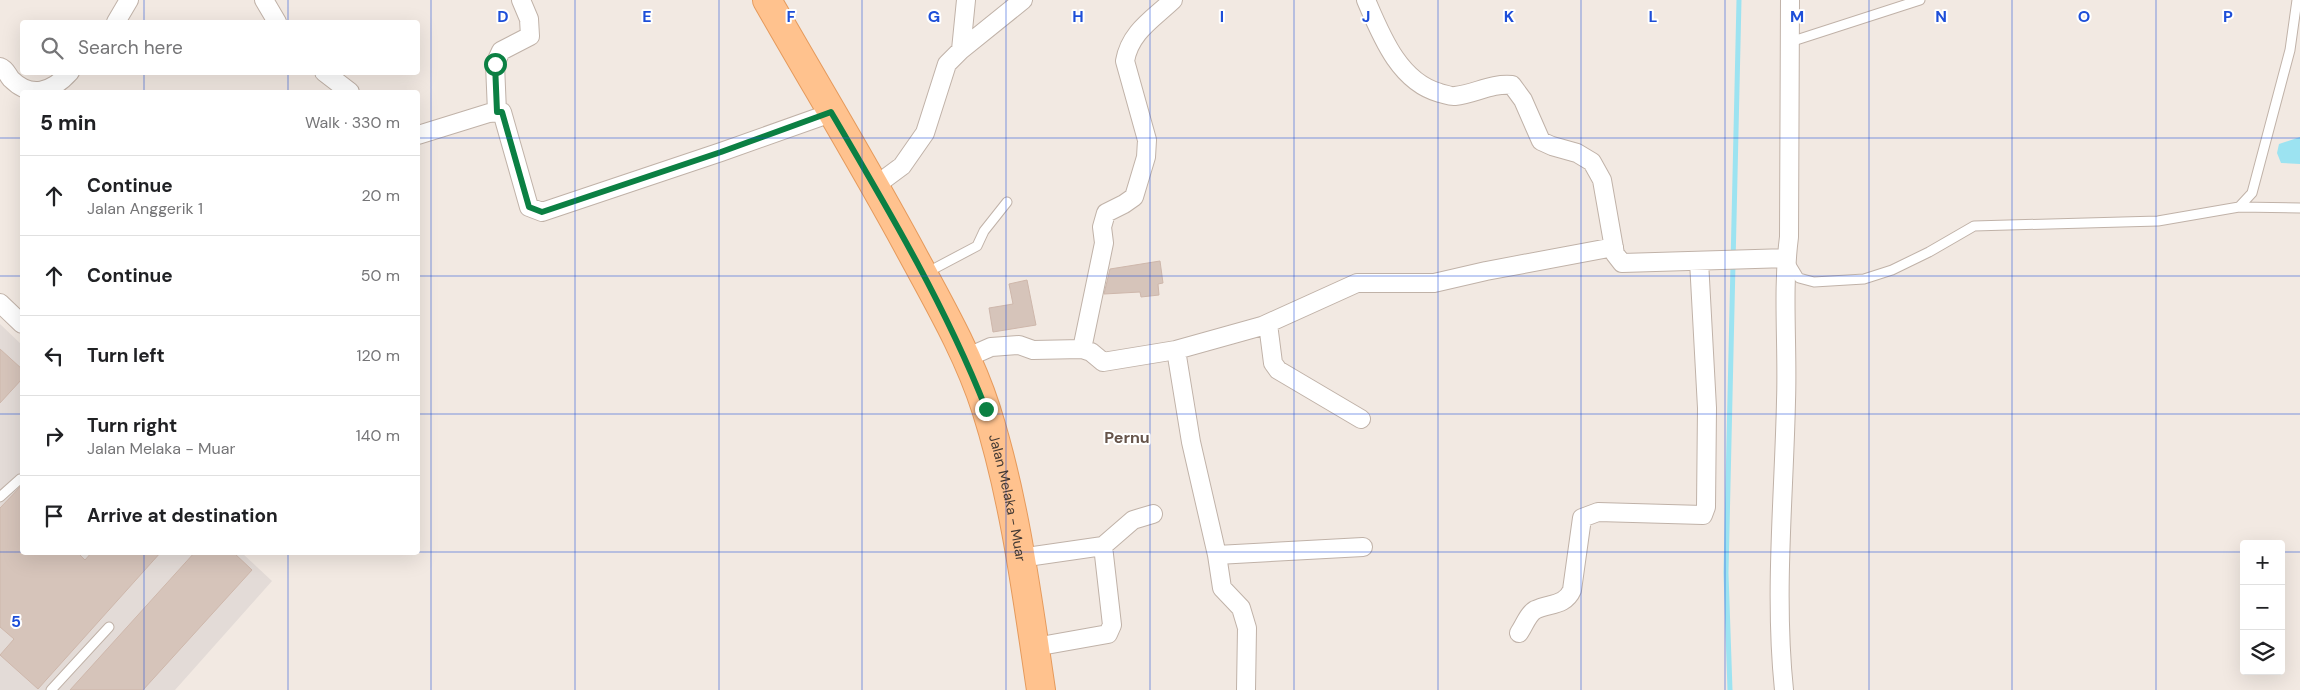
<!DOCTYPE html>
<meta charset="utf-8">
<style>
:root{--surface:#fff;--page:#f2f2f2;--text:#202124;--muted:#757577;--line:#e0e0e0}
body{margin:0;font-family:"DM Sans",sans-serif;background:var(--page);color:var(--text)}
.controls{position:absolute;right:15px;bottom:15px;display:grid;overflow:hidden;border-radius:5px;box-shadow:0 5px 20px #0002}
.controls button{width:45px;height:45px;display:grid;place-items:center;padding:0;border:0;border-bottom:1px solid var(--line);background:var(--surface);color:var(--text);font:25px sans-serif}
.stop{position:absolute;width:15px;height:15px;margin:-11px;border:4px solid #0b8043;border-radius:50%;background:#fff}
.stop.end{background:#0b8043;border-color:#fff;box-shadow:0 1px 5px #0008}
.list{margin:0;padding:0;list-style:none}
h2{display:flex;justify-content:space-between;align-items:center;height:65px;margin:0;padding:0 20px;font-size:21px}
h2 small{font-size:16px;font-weight:400;color:var(--muted)}
.list li{display:grid;grid-template-columns:32px 1fr auto;gap:15px;align-items:center;box-sizing:border-box;height:80px;padding:0 20px;border-top:1px solid var(--line)}
.list b{display:block;font-size:19px;white-space:nowrap}
.list p{margin:0;font-size:16px;white-space:nowrap;color:var(--muted)}
.list em{font-size:16px;font-style:normal;color:var(--muted)}
.icon{flex:none;width:28px;height:28px;fill:none;stroke:currentColor;stroke-width:2;stroke-linecap:round;stroke-linejoin:round}
.map{position:relative;flex:none;width:2300px;height:690px;overflow:hidden}
.search{position:absolute;background:var(--surface);box-shadow:0 5px 20px #0002;left:20px;top:20px;width:400px;height:55px;display:flex;align-items:center;gap:12px;box-sizing:border-box;padding:0 18px;border-radius:5px;color:var(--muted);font-size:19px}
.panel{position:absolute;background:var(--surface);box-shadow:0 5px 20px #0002;left:20px;top:90px;width:400px;height:465px;border-radius:5px}
.map>svg:first-child{display:block}
.industrial{fill:#e3dbd7}
.water{fill:#9ce3f1}
.lines{fill:none;stroke-linecap:round;stroke-linejoin:round}
.stream{stroke:#9ce3f1;stroke-width:5}
.building{fill:#d6c4ba;stroke:#ceb7ab}
.lane-casing{stroke:#c0b2a8;stroke-width:11}
.street-casing{stroke:#c0b2a8;stroke-width:20}
.primary-casing{stroke:#e59a5c;stroke-width:30}
.lane{stroke:#fff;stroke-width:9}
.street{stroke:#fff;stroke-width:18}
.primary{stroke:#ffc28e;stroke-width:28}
.route{stroke:#0b8043;stroke-width:6}
.grid{fill:none;stroke:#1d4ed8;stroke-width:1;stroke-opacity:0.55}
.labels{text-anchor:middle;stroke-width:4;stroke-linejoin:round;paint-order:stroke}
.street-label{font-size:14px;fill:#433933;stroke:#fff}
.quarter-label{font-size:16px;font-weight:bold;fill:#66544a;stroke:#fff}
.grid-label{font-size:16px;text-anchor:middle;font-weight:bold;fill:#1d4ed8;stroke:#fff;stroke-width:4;stroke-linejoin:round;paint-order:stroke}
</style>
<div class="map">
<svg width="2300" height="690" viewBox="0 0 2300 690">
<rect width="100%" height="100%" fill="#f2e9e2"/>
<path class="industrial" d="M0 324 22 345V552L242 553 272 581 175 690H0Z"/>
<path class="water" d="M2300 137V164L2281 163 2277 153 2279 144Z"/>
<g class="lines">
<path class="stream" d="M1730 690 1726 573 1739 0"/>
</g>
<path class="building" d="M1160 261 1163 283 1158 284 1159 295 1141 297 1140 292 1104 294 1110 269Z
M1027 280 1036 325 993 332 989 308 1013 304 1009 284Z
M0 349 22 369V379L0 403Z
M22 485V552H77L85 560 92 552H161L38 689 0 655 14 639 0 627V508Z
M195 552H233L252 570 143 690H70Z"/>
<g class="lines">
<defs>
<path id="lane" d="M1790 42 1920 0
M2239 207 2300 208
M1790 263 1799 278 1814 282 1864 279 1892 270 1929 252 1974 226 2158 221 2239 207 2252 193 2290 50 2297 0
M926 273 977 246 984 231 1007 202
M0 497 20 479
M51 690 109 627"/>
<path id="street" d="M264 0 277 22
M1366 0C1381 35 1399 82 1440 93 1445 94 1451 97 1455 96 1475 94 1491 83 1512 85L1523 100 1541 141 1552 146 1577 153 1592 162 1602 180 1615 254 1622 263 1786 258
M116 22 129 0
M961 50 966 0
M0 67C6 69 7 74 11 79 31 99 52 92 70 72
M324 72 350 92
M497 112 495 64 501 51 530 36 529 19 521 0
M418 135 489 113 502 112 529 207 542 212 721 152 831 113
M875 186 902 166 925 133 947 64 961 50 1023 0
M0 303 22 324
M1268 324 1273 363 1278 370 1361 419
M1082 349 1104 243 1102 227 1106 213 1124 204 1134 197 1146 157 1147 140 1125 61C1130 32 1153 19 1173 0
M1176 350 1191 442 1217 555 1222 588 1241 608 1247 628 1246 690
M966 358 991 347 1019 345 1033 350 1082 349 1091 352 1103 362 1176 350 1262 326 1357 283H1434L1486 271 1614 247
M1103 546 1133 520 1153 514
M1217 555 1363 547
M1020 558 1103 546 1112 625 1108 634 1035 647
M1519 633C1524 626 1528 614 1535 610 1550 603 1565 606 1572 590L1582 518 1598 512 1703 515 1706 507 1707 408 1699 261
M1784 690C1774 594 1784 497 1786 401 1788 347 1782 291 1789 237L1790 0"/>
<g id="primary">
<path id="s1" d="M767 0C816 86 868 171 915 259 941 307 969 356 986 409 1015 500 1027 596 1041 690"/>
</g>
</defs>
<use href="#lane" class="lane-casing"/>
<use href="#street" class="street-casing"/>
<use href="#primary" class="primary-casing"/>
<use href="#lane" class="lane"/>
<use href="#street" class="street"/>
<use href="#primary" class="primary"/>
</g>
<g class="lines">
<path class="route" d="M495 64 497 112H502L529 207 542 212 721 152 831 112C888 209 945 305 986 409"/>
</g>
<path class="grid" d="M144 0V22M288 0V22M431 0V690M575 0V690M719 0V690M862 0V690M1006 0V690M1150 0V690M1294 0V690M1438 0V690M1581 0V690M1725 0V690M1869 0V690M2012 0V690M2156 0V690M144 72V92M288 72V92M0 138H22M418 138H2300M0 276H22M418 276H2300M0 414H22M418 414H2300M0 552H22M144 552V690M288 552V690M418 552H2244M2281 552H2300"/>
<g class="labels">
<g class="street-label">
<text dy="5" stroke="none"><textPath href="#s1" startOffset="556">Jalan Melaka - Muar</textPath></text>
</g>
<g class="quarter-label">
<text x="1127" y="443">Pernu</text>
</g>
</g>
<g class="grid-label">
<text x="503" y="22">D</text>
<text x="647" y="22">E</text>
<text x="791" y="22">F</text>
<text x="934" y="22">G</text>
<text x="1078" y="22">H</text>
<text x="1222" y="22">I</text>
<text x="1366" y="22">J</text>
<text x="1509" y="22">K</text>
<text x="1653" y="22">L</text>
<text x="1797" y="22">M</text>
<text x="1941" y="22">N</text>
<text x="2084" y="22">O</text>
<text x="2228" y="22">P</text>
<text x="16" y="627">5</text>
</g>
</svg>
<div class="controls">
<button>+</button>
<button>−</button>
<button><svg class="icon" aria-label="layers" viewBox="0 0 24 24"><path d="M12 4l9 5-9 5-9-5zM3 14l9 5 9-5"/></svg></button>
</div>
<div class="stop" style="left:495px;top:64px"></div>
<div class="stop end" style="left:986px;top:409px"></div>
<div class="search"><svg class="icon" aria-label="search" viewBox="0 0 24 24"><circle cx="10" cy="10" r="6"/><path d="M15 15l6 6"/></svg>Search here</div>
<section class="panel">
<h2>5 min<small>Walk · 330 m</small></h2>
<ul class="list">
<li><svg class="icon" aria-label="ahead" viewBox="0 0 24 24"><path d="M12 20V5M6 11l6-6 6 6"/></svg><div><b>Continue</b><p>Jalan Anggerik 1</p></div><em>20 m</em></li>
<li><svg class="icon" aria-label="ahead" viewBox="0 0 24 24"><path d="M12 20V5M6 11l6-6 6 6"/></svg><div><b>Continue</b></div><em>50 m</em></li>
<li><svg class="icon" aria-label="left" viewBox="0 0 24 24"><path d="M17 20v-9H6M10 6l-5 5 5 5"/></svg><div><b>Turn left</b></div><em>120 m</em></li>
<li><svg class="icon" aria-label="right" viewBox="0 0 24 24"><path d="M7 20v-9h11M14 6l5 5-5 5"/></svg><div><b>Turn right</b><p>Jalan Melaka - Muar</p></div><em>140 m</em></li>
<li><svg class="icon" aria-label="arrive" viewBox="0 0 24 24"><path d="M6 21V4h12l-3 4 3 4H6"/></svg><div><b>Arrive at destination</b></div></li>
</ul>
</section>
</div>
